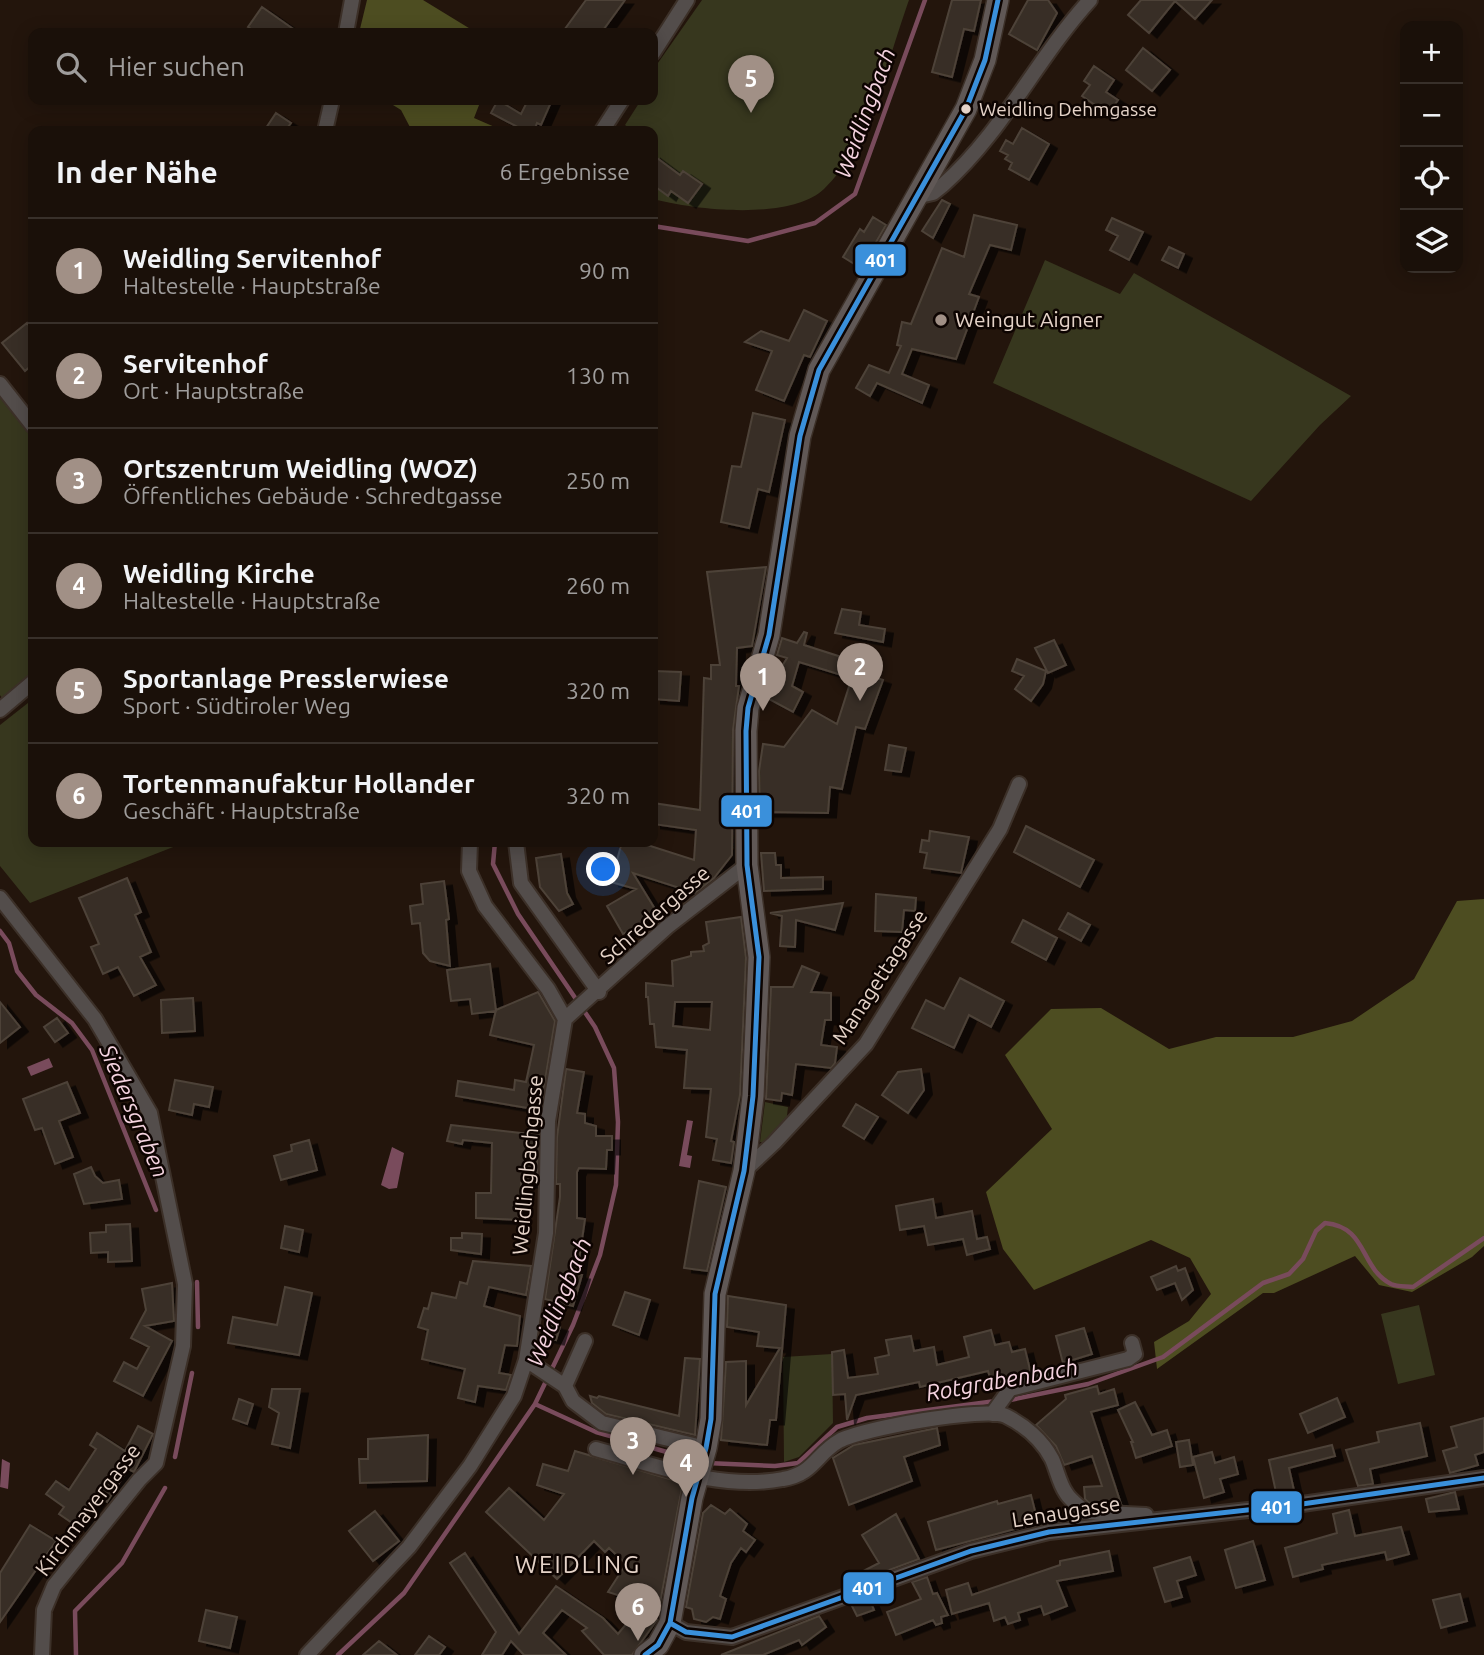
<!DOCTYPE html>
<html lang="de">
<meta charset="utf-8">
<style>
:root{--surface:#1a1009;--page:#231912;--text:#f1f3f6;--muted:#9f9d9c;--line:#38302a;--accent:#a19086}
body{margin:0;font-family:Ubuntu,sans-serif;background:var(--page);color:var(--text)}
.controls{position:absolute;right:21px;top:21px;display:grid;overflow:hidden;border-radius:14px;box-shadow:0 4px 18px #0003}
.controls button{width:63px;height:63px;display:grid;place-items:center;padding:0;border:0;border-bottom:2px solid var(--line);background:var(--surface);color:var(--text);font:35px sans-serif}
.you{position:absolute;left:604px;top:870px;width:24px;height:24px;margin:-18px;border:5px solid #fff;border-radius:50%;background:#1a73e8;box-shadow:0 0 0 10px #1a73e833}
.badge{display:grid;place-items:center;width:46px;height:46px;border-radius:50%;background:var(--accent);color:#fff;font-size:23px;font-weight:700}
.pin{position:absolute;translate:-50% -58px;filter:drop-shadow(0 2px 4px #0008)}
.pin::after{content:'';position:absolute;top:37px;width:24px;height:21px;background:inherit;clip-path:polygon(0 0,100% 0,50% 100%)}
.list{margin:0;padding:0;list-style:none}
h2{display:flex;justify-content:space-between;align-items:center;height:91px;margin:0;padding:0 28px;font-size:30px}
h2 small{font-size:23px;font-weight:400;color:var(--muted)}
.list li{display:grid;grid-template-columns:46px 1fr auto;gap:21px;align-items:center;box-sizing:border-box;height:105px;padding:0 28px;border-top:2px solid var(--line)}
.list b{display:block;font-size:26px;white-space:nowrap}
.list p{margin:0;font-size:23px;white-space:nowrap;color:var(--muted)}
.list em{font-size:23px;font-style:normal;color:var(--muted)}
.icon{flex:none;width:38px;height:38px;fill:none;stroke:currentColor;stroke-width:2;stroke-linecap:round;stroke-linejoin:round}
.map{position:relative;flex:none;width:1484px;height:1655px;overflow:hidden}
.search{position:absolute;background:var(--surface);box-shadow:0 4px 18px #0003;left:28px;top:28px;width:630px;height:77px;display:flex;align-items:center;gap:18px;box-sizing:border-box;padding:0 24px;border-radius:14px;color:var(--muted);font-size:26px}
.panel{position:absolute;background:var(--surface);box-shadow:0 4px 18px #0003;left:28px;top:126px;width:630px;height:721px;border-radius:14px}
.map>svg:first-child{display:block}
.green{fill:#37371e}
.forest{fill:#4d4d21}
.water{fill:#794b5c}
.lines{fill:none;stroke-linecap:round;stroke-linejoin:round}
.stream{stroke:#794b5c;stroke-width:4.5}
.building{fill:#382f25;stroke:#4d4239;stroke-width:2;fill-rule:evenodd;filter:url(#shadow)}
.street-casing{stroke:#3c3028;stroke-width:18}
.secondary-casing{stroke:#3c3028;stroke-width:24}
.street{stroke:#534d4b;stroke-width:14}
.secondary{stroke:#605856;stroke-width:21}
.bus-1-casing{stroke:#0d0401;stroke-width:10}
.bus-1{stroke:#3a90db;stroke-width:5}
.bus-dot{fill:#e5d3c8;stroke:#0d0401;stroke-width:2.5}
.poi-dot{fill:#a19086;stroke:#0d0401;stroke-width:2.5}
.labels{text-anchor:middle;stroke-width:5;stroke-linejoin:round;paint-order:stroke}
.bus-label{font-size:19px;fill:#e5d3c8;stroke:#0d0401;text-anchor:start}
.poi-label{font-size:21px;fill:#e5d3c8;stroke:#0d0401;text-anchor:start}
.street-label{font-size:21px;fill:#e5d3c8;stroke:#0d0401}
.water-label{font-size:23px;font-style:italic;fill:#f4d3df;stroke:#0d0401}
.quarter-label{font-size:24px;letter-spacing:2px;fill:#e5d3c8;stroke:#0d0401}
.line-badge{stroke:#0d0401;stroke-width:2.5}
.badge-label{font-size:19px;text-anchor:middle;font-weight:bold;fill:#fff}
</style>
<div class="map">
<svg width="1484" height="1655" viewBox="0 0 1484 1655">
<defs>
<filter id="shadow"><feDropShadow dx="8" dy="4.5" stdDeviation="0" flood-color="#0009"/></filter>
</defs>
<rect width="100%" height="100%" fill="#23150c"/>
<path class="green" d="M702 0H909C889 56 867 149 824 189 790 221 695 210 653 199V131H633L625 125 641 100H653V70Z
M1045 260 1120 294 1134 273 1351 396 1320 425 1251 501 993 383Z
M0 384 33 426V682L7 707 0 695Z
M33 699V842H186L30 903 0 866V725Z
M765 1102 788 1107 786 1124 767 1143 760 1142Z
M1419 1305 1435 1375 1398 1384 1381 1314Z
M832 1354 833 1423 799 1457 784 1462 783 1357Z"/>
<path class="forest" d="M367 0H423L477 33H359Z
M385 100H481L474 118 504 131H412L401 110Z
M1484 899V1246L1472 1257 1412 1292 1379 1285 1355 1256 1274 1293H1263L1157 1369 1154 1342 1189 1321 1211 1294 1190 1258 1151 1240 1034 1290 1003 1249 986 1192 1052 1129 1005 1055 1051 1009 1101 1008 1169 1049 1216 1037H1293L1352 1021 1414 979 1457 901Z"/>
<path class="water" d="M49 1058 53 1067 31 1076 27 1067Z
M687 1120 693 1121 687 1155 692 1156 690 1168 679 1166Z
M392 1147 404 1153 397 1188 389 1189 381 1185Z
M2 1459 10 1463 8 1489 0 1487Z"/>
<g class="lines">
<path class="stream" d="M653 226 748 241 815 223 855 194 925 0
M0 931 9 943 17 971 36 995 72 1023 92 1050 156 1210
M197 1282 198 1327
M1005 1401 1088 1384 1163 1357 1263 1283 1289 1274 1303 1259 1316 1231 1325 1223C1368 1227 1359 1267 1391 1284 1397 1287 1407 1286 1413 1287L1484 1238
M535 1404 596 1432 695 1460
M175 1457 192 1373
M707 1463 775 1466 798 1463 837 1427 867 1418 996 1401
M76 1655 75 1611 122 1563 165 1488
M338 1655 404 1593 535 1404 573 1325 600 1255 616 1185 618 1122 614 1068 595 1027 518 914 493 864 495 842"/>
</g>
<path class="building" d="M586 0H625L601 33H562Z
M952 0H981L974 31 964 29 952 77 932 72Z
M1028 0H1048L1057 13 1037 50 1009 34Z
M1141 0H1212L1195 19 1175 1 1149 33 1128 15Z
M262 7 299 33H258L248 27Z
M1143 48 1170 70 1152 91 1126 70Z
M1094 66 1114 80 1106 92 1118 100 1108 114 1082 96 1090 85 1084 81Z
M498 100 521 114 528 100H552L541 125 537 123 534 131H525L491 113Z
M276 113 291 123 285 131H264Z
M1022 128 1049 144 1029 180 1009 169 1012 163 1005 159 1008 155 1000 151 1006 140 1013 144Z
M653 155 680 175 683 171 702 184 688 203 671 191 668 196 653 185Z
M942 200 950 204 933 238 922 231Z
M974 215 1017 225 1011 250 990 245 969 294 979 297 956 359 912 349 902 374 929 385 922 403 877 383 870 396 856 388 869 365 889 373 901 346 897 345 902 322 911 324 942 248 964 257Z
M873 217 886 225 861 268 843 257 860 229 864 232Z
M1112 218 1143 232 1129 260 1110 250 1118 236 1106 230Z
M1169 247 1184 254 1178 268 1162 260Z
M804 310 827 321 810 357 804 355 784 401 756 390 772 351 745 342 761 331 789 341Z
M27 323 33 330V364L25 371 2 343Z
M753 413 785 420 769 492 758 489 749 528 721 522 732 466 741 467Z
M766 567 752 646 737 648 736 686H739L733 730 732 855 714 878 695 893 633 873 658 914 623 934 607 906 636 889 611 882 622 842H638L694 860 696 830 653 824V803L700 810 704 678 711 679V665H720L707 572Z
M842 609 861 612 859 625 885 629 883 642 835 633Z
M804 632 807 633 804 645 854 661 848 677 799 662 792 686 803 692 793 712 767 698 770 686 787 658 777 655 782 638 797 643Z
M1054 640 1066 665 1048 673 1035 648Z
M1017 659 1046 671 1043 684 1031 701 1015 689 1024 676 1012 671Z
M653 671 681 672 679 701 653 699Z
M854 671 883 680 865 729 856 727 842 789 830 787 828 813 765 812 760 818 759 771 763 744 784 747 812 710 837 724Z
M889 745 906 748 901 772 885 770Z
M1026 826 1094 860 1080 887 1014 852Z
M930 831 969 837 961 873 924 868 927 853 920 852 922 840 929 841Z
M761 853H775L776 865H781V878L823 877V889L764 891Z
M561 854 567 893 573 904 559 911 540 887 536 858Z
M127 878 141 912 135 915 151 952 140 957 156 985 134 996 118 967 103 974 91 947 99 944 79 898Z
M444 881 449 919 446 920 450 966 430 961 423 953 420 923 412 924 410 906 423 904 421 884Z
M876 894 916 898 915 911 904 910 902 932 875 931Z
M843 903 835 930 796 920 795 947 780 946 782 916 770 913Z
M1068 913 1090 925 1081 941 1059 929Z
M741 917 746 958 740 1095 731 1141 734 1142 731 1163 713 1160 717 1139 706 1137 711 1089 684 1088 687 1050 656 1047 654 1024H650L648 997H646V983L673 986 672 961 691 956V952L704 951 703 946 709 943 706 922ZM675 1002H712L710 1030 673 1026Z
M1023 920 1057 938 1046 960 1012 942Z
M490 964 496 1011 472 1014 470 999 451 1001 447 970Z
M802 966 819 973 811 992 831 993V1020H825L821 1045 837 1047 835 1063 831 1068 796 1064 792 1095 782 1093 781 1101 766 1099 771 987H793Z
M960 978 1004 1001 991 1027 969 1015 954 1048 912 1028 926 1000 944 1009Z
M538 992 555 1021 540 1110 456 1096 458 1081 514 1090 515 1080 526 1082 534 1045 490 1035 496 1010Z
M193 998 195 1031 162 1033 161 1000Z
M0 1002 20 1027 0 1043Z
M57 1018 68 1033 55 1042 44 1027Z
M566 1069 584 1072 577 1113 585 1114V1123L596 1126V1136H612V1150H607L606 1169 579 1168 577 1172V1218L585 1219 577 1274 582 1275 573 1306 545 1299 560 1197V1184H556L557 1137Z
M921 1069 924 1090 908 1113 882 1095 898 1072Z
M175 1080 213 1087 209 1107 194 1104 192 1115 169 1110Z
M67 1082 80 1113 59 1121 73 1157 55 1164 42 1128 35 1130 23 1099Z
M856 1104 878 1117 864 1139 843 1126Z
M451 1125 538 1135 537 1183H521L520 1220 476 1218V1193H491L492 1143 463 1140 462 1144 447 1141Z
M309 1140 317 1170 281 1180 274 1156 292 1151 291 1145Z
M91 1167 95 1176 103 1183 119 1180 122 1199 84 1204 74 1174Z
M699 1181 726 1187 707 1271 684 1268Z
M933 1199 936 1218 972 1211 977 1239 987 1237 990 1249 967 1255 963 1239 928 1245 924 1226 900 1230 896 1206Z
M130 1224 132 1261 108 1262V1252L91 1253 90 1233 106 1232V1225Z
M285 1226 303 1230 299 1252 281 1248Z
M462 1233 482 1234 481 1254 451 1250V1238H462Z
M473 1261 531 1266 526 1295 489 1287 484 1306 520 1316 517 1346 505 1345 499 1373 511 1375 506 1390 478 1386 475 1402 458 1398 465 1369 422 1359 428 1330 418 1327 424 1308 428 1309 432 1293 456 1298 460 1282 467 1284Z
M1176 1266 1178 1271 1185 1268 1193 1290 1182 1300 1175 1283 1157 1290 1151 1277Z
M172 1283 174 1321 145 1326 172 1341 143 1396 114 1381 124 1362 137 1369 149 1347 131 1338 146 1310 142 1289Z
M285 1287 312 1293 299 1355 228 1343 233 1317 277 1325Z
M625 1292 650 1300 639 1335 613 1325Z
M728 1296 786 1305 776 1420H770L767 1445 721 1440 726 1362 746 1361V1405L780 1348 757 1346 759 1332 727 1327Z
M546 1323 560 1327 556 1340 542 1337Z
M1084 1328 1092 1354 1063 1363 1056 1336Z
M991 1330 995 1345 1009 1342 1012 1352 1025 1349 1031 1374 992 1384 988 1371 920 1387 919 1382 856 1395 847 1420 845 1394 833 1395 832 1352 844 1350 848 1378 878 1374 875 1358 889 1355 886 1340 911 1336 914 1351 934 1347 937 1365 969 1357 964 1337Z
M685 1358 700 1359 695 1435 606 1414 592 1403 590 1396 597 1398 599 1396 679 1416Z
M1097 1386 1099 1394 1114 1389 1118 1405 1091 1412 1121 1504 1089 1503 1085 1499 1084 1487 1102 1486 1092 1456 1064 1465 1056 1446 1036 1425 1066 1399 1065 1395Z
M272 1389H300L290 1448 272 1444 279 1413 269 1407Z
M1337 1398 1345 1417 1308 1433 1300 1414Z
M239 1399 253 1404 247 1424 233 1419Z
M1135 1402 1152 1435 1167 1430 1172 1446 1136 1458 1131 1442H1133L1118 1410Z
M1484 1418V1452L1475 1455 1478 1465 1450 1473 1443 1451 1457 1447 1451 1427Z
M1420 1423 1427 1456 1370 1469 1373 1484 1358 1486 1346 1450 1379 1442 1377 1432Z
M138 1426 153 1434 134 1472 128 1469 107 1502 99 1497 78 1527 59 1514 64 1507 46 1494 56 1481 69 1490 96 1449 90 1445 97 1433 125 1451Z
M937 1428 940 1445 904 1457 912 1481 849 1505 833 1458 854 1445Z
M428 1435 427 1481 360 1483 359 1459H368V1439Z
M1189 1440 1193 1465 1180 1467 1176 1442Z
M1332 1445 1335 1456 1289 1468 1295 1495 1277 1497 1269 1460Z
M575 1451 683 1483 659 1608 608 1592 626 1564 609 1548 605 1552 594 1541 557 1579 486 1512 509 1488 544 1520 564 1494 537 1485 543 1464 568 1471Z
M1212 1452 1215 1463 1234 1457 1238 1474 1220 1479 1224 1492 1204 1498 1193 1457Z
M1455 1492 1459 1509 1429 1512 1426 1499Z
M1031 1495 1038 1523 936 1550 928 1522 997 1501 998 1504Z
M711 1505 725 1514 730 1509 747 1524 743 1531 755 1540 746 1552 741 1548 731 1563 720 1596 726 1599 720 1619 713 1617 706 1622 694 1619 692 1609 686 1607 703 1513Z
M1349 1510 1355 1536 1401 1527 1409 1554 1387 1560 1385 1552 1322 1565 1323 1569 1293 1577 1285 1548 1337 1533 1333 1514Z
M375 1511 399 1541 373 1561 349 1531Z
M896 1514 919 1559 846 1586 844 1581 879 1563 862 1535Z
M30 1525 56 1541 0 1622V1573Z
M1253 1541 1265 1580 1236 1588 1225 1550Z
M1109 1551 1113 1571 1057 1581 1067 1606 1044 1615 1041 1606 1018 1613 1020 1620 1008 1624 1005 1617 994 1621 989 1603 952 1614 946 1590 968 1583 972 1595 1060 1565V1561Z
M465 1553 519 1634 556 1586 603 1618 618 1634 641 1606 657 1620 632 1655H604L582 1631 587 1628 562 1610 543 1633 566 1655H524L511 1641 502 1655H482L496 1632 450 1563Z
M1190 1557 1196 1575 1177 1581 1182 1597 1165 1602 1154 1568Z
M927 1577 933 1594 937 1593 948 1615 941 1617 942 1623 936 1625 933 1620 896 1635 887 1612 921 1599 912 1582Z
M1460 1594 1467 1621 1441 1628 1433 1600Z
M869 1598 874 1610 857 1616 851 1604Z
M206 1610 237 1617 230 1648 199 1641Z
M819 1616 826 1627 802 1645 799 1640 763 1655H721Z
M429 1636 445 1647 439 1655H415Z
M379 1641 397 1655H363Z"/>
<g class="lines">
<defs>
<path id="street" d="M346 33 352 0
M653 53 687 0
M325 131 332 100
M602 131 622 100
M915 197 933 193 943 185C1003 132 1037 58 1090 0
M0 384 33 426
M0 710 33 682
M516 842 521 883 599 992
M0 898 95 1019 150 1113 185 1284 183 1346 156 1463 139 1480 54 1586 44 1610 42 1655
M565 1019 667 927 747 865
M744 1171 774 1143 866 1044 1000 829 1019 784
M526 1360 565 1386 573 1401 602 1423 706 1448
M565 1386 585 1341
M992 1414 1010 1389 1128 1359 1135 1354 1132 1343
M596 1449C655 1465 721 1491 783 1479 814 1474 816 1454 839 1441 860 1429 986 1406 1006 1416 1024 1425 1042 1440 1052 1459 1057 1470 1059 1483 1066 1493 1070 1500 1079 1506 1085 1512L1146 1515
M670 1623 686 1632 732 1637 971 1551 1049 1532 1302 1504 1484 1478
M307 1655 409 1547 470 1466 514 1396 526 1360 546 1233 548 1121 565 1019 548 989 485 906 469 871 470 842"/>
<path id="secondary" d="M645 1655 658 1645 670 1623 692 1498 706 1448 711 1419 715 1294 744 1171 753 1096 759 957 747 865 746 731 748 708 769 635 800 436 819 370 966 109 985 60 998 0"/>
</defs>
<use href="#street" class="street-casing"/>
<use href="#secondary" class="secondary-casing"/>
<use href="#street" class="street"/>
<use href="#secondary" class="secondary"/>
<defs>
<path id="bus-1" d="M670 1623 686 1632 732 1637 971 1551 1049 1532 1302 1504 1484 1478
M645 1655 658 1645 670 1623 692 1498 706 1448 711 1419 715 1294 744 1171 753 1096 759 957 747 865 746 731 748 708 769 635 800 436 819 370 966 109 985 60 998 0"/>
</defs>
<use href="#bus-1" class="bus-1-casing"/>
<use href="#bus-1" class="bus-1"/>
</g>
<circle class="bus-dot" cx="966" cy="109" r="6"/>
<circle class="poi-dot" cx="941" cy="320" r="7"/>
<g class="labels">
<g class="bus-label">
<text x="979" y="116">Weidling Dehmgasse</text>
</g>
<g class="poi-label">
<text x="955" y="327">Weingut Aigner</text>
</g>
<g class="street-label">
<text transform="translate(655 915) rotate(-41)" y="7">Schredergasse</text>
<text transform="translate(880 977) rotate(-57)" y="7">Managettagasse</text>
<text transform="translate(528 1165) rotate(-85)" y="7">Weidlingbachgasse</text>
<text transform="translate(88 1510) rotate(-53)" y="7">Kirchmayergasse</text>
<text transform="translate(1066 1512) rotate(-9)" y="7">Lenaugasse</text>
</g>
<g class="water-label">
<text transform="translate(865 113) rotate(-70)" y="8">Weidlingbach</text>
<text transform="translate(134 1111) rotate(67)" y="8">Siedersgraben</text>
<text transform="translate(559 1302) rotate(-68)" y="8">Weidlingbach</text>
<text transform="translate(1002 1380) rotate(-10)" y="8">Rotgrabenbach</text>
</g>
<g class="quarter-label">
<text x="578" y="1573">WEIDLING</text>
</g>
</g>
<g class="line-badge">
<rect x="854" y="243" width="53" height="34" rx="7" fill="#3a90db"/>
<rect x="720" y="794" width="53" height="34" rx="7" fill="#3a90db"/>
<rect x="1250" y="1490" width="53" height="34" rx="7" fill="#3a90db"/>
<rect x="842" y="1571" width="53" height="34" rx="7" fill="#3a90db"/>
</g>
<g class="badge-label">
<text x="881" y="267">401</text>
<text x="747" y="818">401</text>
<text x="1277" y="1514">401</text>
<text x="868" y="1595">401</text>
</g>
</svg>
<div class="controls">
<button>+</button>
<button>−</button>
<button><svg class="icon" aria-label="locate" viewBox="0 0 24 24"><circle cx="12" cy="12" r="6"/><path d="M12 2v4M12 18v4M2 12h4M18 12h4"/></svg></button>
<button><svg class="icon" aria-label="layers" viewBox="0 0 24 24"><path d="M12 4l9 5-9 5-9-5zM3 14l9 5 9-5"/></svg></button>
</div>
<div class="you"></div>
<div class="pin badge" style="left:763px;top:711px">1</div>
<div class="pin badge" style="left:860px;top:701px">2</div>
<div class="pin badge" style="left:633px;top:1475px">3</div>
<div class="pin badge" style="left:686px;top:1497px">4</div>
<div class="pin badge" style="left:751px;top:113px">5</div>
<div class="pin badge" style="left:638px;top:1641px">6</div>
<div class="search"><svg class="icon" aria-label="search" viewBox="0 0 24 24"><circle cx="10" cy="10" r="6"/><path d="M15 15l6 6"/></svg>Hier suchen</div>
<section class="panel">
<h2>In der Nähe<small>6 Ergebnisse</small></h2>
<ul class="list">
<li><span class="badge">1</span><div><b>Weidling Servitenhof</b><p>Haltestelle · Hauptstraße</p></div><em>90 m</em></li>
<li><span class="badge">2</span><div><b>Servitenhof</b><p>Ort · Hauptstraße</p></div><em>130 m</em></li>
<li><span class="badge">3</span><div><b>Ortszentrum Weidling (WOZ)</b><p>Öffentliches Gebäude · Schredtgasse</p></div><em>250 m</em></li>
<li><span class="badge">4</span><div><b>Weidling Kirche</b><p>Haltestelle · Hauptstraße</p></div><em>260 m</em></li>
<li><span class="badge">5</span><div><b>Sportanlage Presslerwiese</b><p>Sport · Südtiroler Weg</p></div><em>320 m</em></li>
<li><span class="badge">6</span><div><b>Tortenmanufaktur Hollander</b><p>Geschäft · Hauptstraße</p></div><em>320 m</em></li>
</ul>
</section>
</div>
